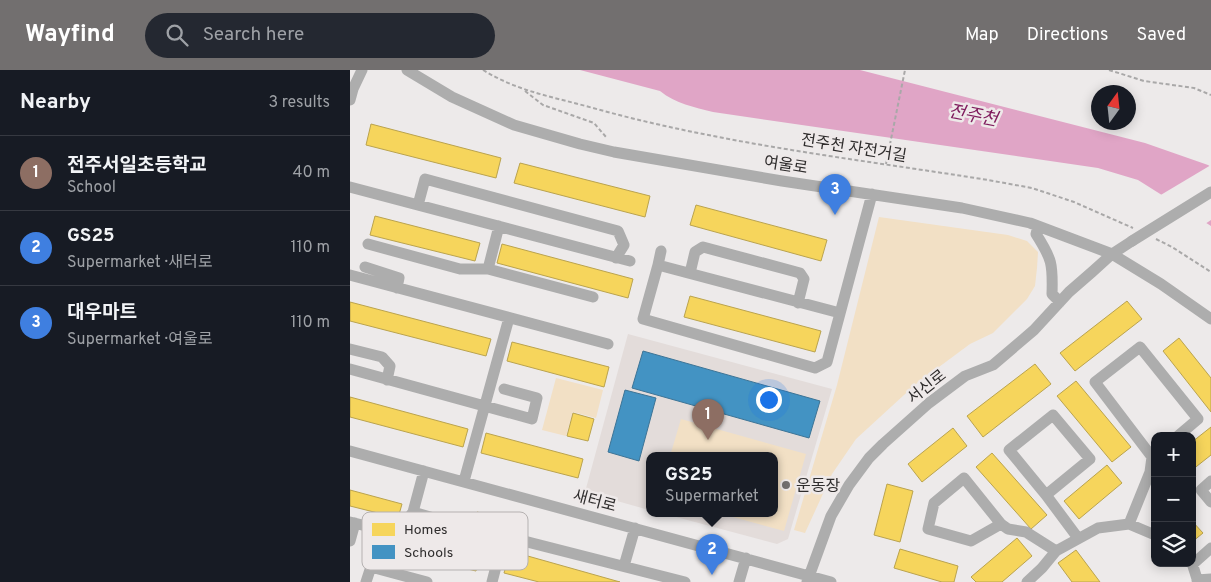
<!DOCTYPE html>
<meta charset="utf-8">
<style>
:root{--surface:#171b24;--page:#242831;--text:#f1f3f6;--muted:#9ea1a6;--line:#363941;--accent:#726f6f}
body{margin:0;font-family:Overpass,"Noto Sans KR",sans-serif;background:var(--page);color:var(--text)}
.controls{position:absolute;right:15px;bottom:15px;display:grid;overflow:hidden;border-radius:10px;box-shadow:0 2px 12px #0003}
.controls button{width:45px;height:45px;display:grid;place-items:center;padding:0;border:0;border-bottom:1px solid var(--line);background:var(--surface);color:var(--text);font:25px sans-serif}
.compass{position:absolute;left:741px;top:15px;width:45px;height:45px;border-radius:50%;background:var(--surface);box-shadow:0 2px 12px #0003;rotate:15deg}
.you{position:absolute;left:418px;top:329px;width:18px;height:18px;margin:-12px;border:4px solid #fff;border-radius:50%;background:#1a73e8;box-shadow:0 0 0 8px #1a73e833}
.badge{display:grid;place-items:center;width:32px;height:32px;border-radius:50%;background:var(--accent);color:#fff;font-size:16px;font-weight:700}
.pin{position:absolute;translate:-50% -41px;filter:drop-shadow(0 1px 2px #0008)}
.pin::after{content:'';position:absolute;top:26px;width:18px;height:15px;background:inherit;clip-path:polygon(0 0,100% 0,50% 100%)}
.popup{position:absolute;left:296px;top:382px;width:132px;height:65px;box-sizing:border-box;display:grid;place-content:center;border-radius:10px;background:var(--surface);filter:drop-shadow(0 1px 4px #0005);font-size:16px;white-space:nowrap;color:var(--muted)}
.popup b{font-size:19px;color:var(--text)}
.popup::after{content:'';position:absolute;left:50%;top:100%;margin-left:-10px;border:10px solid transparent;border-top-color:var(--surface)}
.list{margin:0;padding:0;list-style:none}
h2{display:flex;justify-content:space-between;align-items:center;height:65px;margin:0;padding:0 20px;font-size:21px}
h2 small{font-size:16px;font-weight:400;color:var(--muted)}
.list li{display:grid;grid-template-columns:32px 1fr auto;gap:15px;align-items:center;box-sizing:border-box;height:75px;padding:0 20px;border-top:1px solid var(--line)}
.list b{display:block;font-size:19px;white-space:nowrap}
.list p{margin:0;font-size:16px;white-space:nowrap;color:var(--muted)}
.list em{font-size:16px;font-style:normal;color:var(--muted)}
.icon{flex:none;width:28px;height:28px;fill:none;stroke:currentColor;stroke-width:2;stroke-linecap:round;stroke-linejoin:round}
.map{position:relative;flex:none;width:861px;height:512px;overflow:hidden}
header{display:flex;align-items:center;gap:30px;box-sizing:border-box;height:70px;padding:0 25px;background:var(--accent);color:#fff}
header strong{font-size:24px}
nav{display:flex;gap:28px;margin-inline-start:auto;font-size:18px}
.search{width:350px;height:45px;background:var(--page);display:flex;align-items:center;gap:12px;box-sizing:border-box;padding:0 18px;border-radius:28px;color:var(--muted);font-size:19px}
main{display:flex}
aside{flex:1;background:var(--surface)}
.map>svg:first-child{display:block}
.built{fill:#e3dcda}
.green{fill:#f2e0c5}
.water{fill:#e0a5c6}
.pier{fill:#edeaea}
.homes{fill:#f6d55c;stroke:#baa34e}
.schools{fill:#4393c3;stroke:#3d7496}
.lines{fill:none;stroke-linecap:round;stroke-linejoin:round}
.path{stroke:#a9a8a8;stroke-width:2;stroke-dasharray:4 2.5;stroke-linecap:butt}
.minor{stroke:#adadad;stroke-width:11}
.minor-bridge{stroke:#adadad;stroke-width:11}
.poi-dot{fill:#726f6f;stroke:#eee9e9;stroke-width:2}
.labels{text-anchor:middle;stroke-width:5;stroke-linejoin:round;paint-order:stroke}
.street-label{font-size:16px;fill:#2f2d2d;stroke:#eee9e9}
.poi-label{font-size:16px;fill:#2f2d2d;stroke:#eee9e9;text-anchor:start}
.water-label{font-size:18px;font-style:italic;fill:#801d5e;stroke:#eee9e9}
.key{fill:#eee9e9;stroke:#b5b1b1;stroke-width:1}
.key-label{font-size:14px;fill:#2f2d2d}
</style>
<header>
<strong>Wayfind</strong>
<div class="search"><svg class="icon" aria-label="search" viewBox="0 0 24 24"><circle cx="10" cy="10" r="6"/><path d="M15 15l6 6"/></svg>Search here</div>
<nav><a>Map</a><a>Directions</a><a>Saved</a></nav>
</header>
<main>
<aside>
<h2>Nearby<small>3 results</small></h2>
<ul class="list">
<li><span class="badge" style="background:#8d6e63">1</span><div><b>전주서일초등학교</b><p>School</p></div><em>40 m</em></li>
<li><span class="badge" style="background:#3f7fe0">2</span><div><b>GS25</b><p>Supermarket · 새터로</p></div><em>110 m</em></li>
<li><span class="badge" style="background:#3f7fe0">3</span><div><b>대우마트</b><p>Supermarket · 여울로</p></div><em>110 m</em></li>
</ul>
</aside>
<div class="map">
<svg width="861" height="512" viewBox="0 0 861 512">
<rect width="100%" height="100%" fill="#edeaea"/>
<path class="built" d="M278 264 482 319 438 469 427 474 315 444H424V386H300L299 440 235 422Z"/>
<path class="green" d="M529 147 658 165 677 171 688 182 687 198 685 216 677 229 643 263 620 274 566 314 506 369 482 404 455 463 444 460 487 315Z
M206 308 253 320 246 348 223 342 216 366 192 360Z
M331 349 456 384 434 461 372 444H424V386H320Z"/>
<path class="water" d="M230 0H510L795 73 858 95 861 97V156L788 110 748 98 363 42C344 37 326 34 310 21Z"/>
<path class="pier" d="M861 95V150L855 154 809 126Z"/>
<path class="homes" d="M21 54 151 88 146 108 16 75Z
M170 93 300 126 295 147 164 113Z
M346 135 477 170 471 191 340 155Z
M25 146 130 173 125 191 20 165Z
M152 174 283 209 278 228 147 193Z
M340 226 471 261 465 282 334 247Z
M777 231 792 249 725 301 710 283Z
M0 232 141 269 136 286 0 251Z
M829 268 861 308V342L813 281Z
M162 272 259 297 254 317 157 291Z
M685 294 701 314 633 367 617 346Z
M726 311 781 377 762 392 707 326Z
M0 327 118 359 113 377 0 347Z
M223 343 244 349 238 371 217 366Z
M861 357V385L842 400V372Z
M603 358 617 376 572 412 558 394Z
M136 363 233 389 228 408 131 383Z
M642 383 697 445 681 459 626 397Z
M757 395 772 413 729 449 714 431Z
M537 414 563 421 550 472 524 465Z
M0 420 52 434 48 448 0 436Z
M127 442 149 448 145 460 124 454Z
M842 451 853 463 842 472Z
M71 465 132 481 126 501 69 487 67 497 36 489 41 471 68 478Z
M667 468 682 486 652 512H626L621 507Z
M550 479 608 496 604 512H592L544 498Z
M726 480 750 512H722L708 493Z
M160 481 270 512H189L154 503Z"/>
<path class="schools" d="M293 281 470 331 459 368 282 318Z
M275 320 306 328 289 391 258 382Z"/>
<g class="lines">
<path class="path" d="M133 0C169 22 204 27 243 38 372 74 506 89 638 110L682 118 724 132 783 158
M759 0 794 11 844 18 861 25
M175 21 193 35 244 53 256 67
M536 94 555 0
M806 169 822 177 861 202"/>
<path class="minor" d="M57 0 102 27 164 55 230 74 264 82 432 111 612 138 680 153 762 184 811 214 861 249
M0 30 3 19 12 0
M0 117 280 191
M68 135 75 109 268 161 274 175 266 188
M149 156 138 199 243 227
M688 156 686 164C702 189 703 194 702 224L710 232
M18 174 110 199H138
M311 181 308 195 490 243
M308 195 293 249 465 298 477 292 522 124
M15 197 49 208 47 218
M340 203 345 182 353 177 450 203 454 209 448 233
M0 205 258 274
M0 279 32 287 40 296 37 310
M0 299 182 349 187 328 154 319
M0 381 481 512
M114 411 159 248
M861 411 851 420 861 432
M696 425 740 389 703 345 659 380 696 425 728 468
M63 442 74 401
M0 452 33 460 53 455 63 442 128 461
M651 454 621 471 578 459 584 433 614 408 651 454 658 459 676 462 706 481
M779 454 800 402 802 387 745 312 790 277 848 349 828 366
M0 471 5 453
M842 493 848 512
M843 494 861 478
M274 496 285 458
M21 497 77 512
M847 510 861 509
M16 512 33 460
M142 512 154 466 335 512
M389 512 396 488
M457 512 481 446 499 415 519 388 533 374 579 333 615 306 643 295 684 260 719 222 742 202 762 184 782 171
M677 512 692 498 706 481 748 458 779 454 805 465"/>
<path class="minor-bridge" d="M782 171 861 122"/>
</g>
<circle class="poi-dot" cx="436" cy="415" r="5"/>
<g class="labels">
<g class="street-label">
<text transform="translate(504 77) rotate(9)" y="6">전주천 자전거길</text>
<text transform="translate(436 94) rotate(9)" y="6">여울로</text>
<text transform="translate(576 316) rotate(-38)" y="6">서신로</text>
<text transform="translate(245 430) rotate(15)" y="6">새터로</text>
</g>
<g class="poi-label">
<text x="446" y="421">운동장</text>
</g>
<g class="water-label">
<text transform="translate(623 45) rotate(11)" y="6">전주천</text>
</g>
</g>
<rect x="12" y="442" width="166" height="58" rx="8" class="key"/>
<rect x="22" y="453" width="23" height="13" fill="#f6d55c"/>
<rect x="22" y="475" width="23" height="14" fill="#4393c3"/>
<g class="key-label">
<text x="54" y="464">Homes</text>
<text x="54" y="487">Schools</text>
</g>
</svg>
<div class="controls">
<button>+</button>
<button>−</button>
<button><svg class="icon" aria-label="layers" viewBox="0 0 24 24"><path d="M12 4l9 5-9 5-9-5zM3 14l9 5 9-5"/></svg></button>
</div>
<svg class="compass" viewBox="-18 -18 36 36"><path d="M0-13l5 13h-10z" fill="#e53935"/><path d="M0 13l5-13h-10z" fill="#9ea1a6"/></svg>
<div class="you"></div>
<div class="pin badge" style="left:358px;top:370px;background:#8d6e63">1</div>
<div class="pin badge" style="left:362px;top:505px;background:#3f7fe0">2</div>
<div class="popup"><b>GS25</b>Supermarket</div>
<div class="pin badge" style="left:485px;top:145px;background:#3f7fe0">3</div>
</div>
</main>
